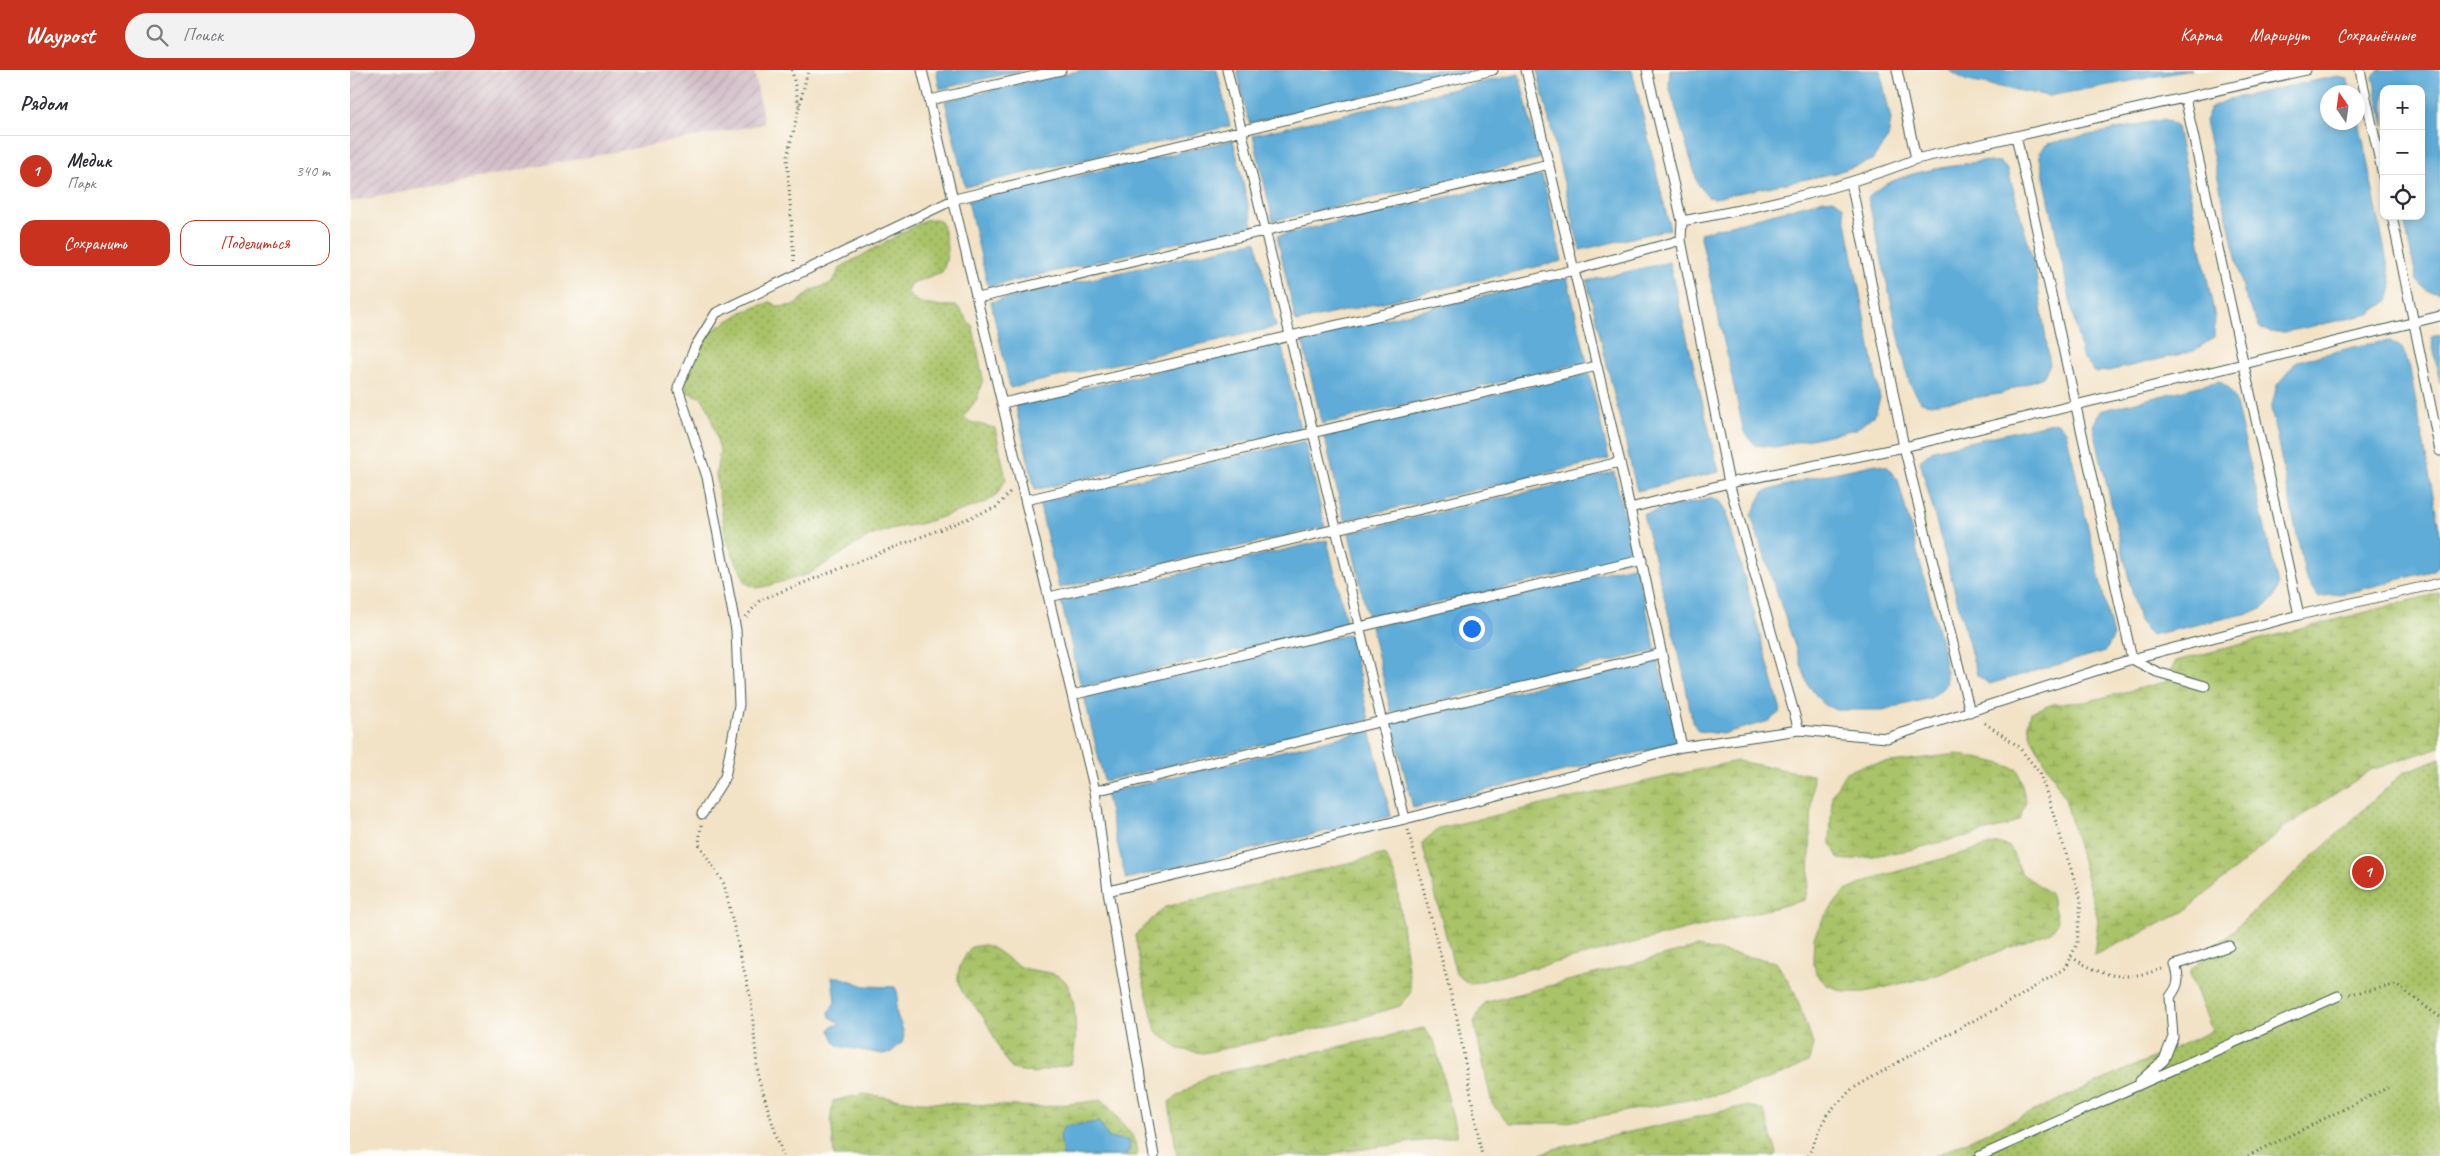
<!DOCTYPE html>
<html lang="ru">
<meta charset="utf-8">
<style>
:root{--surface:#fff;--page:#f2f2f3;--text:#2b2b33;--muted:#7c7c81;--line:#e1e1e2;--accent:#c8321e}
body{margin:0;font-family:Caveat,sans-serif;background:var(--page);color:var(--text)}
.controls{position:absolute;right:15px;top:15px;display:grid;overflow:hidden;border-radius:10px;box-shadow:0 2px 8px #0003}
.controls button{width:45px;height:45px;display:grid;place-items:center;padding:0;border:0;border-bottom:1px solid var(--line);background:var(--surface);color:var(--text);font:25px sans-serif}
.compass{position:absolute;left:1970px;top:15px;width:45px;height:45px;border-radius:50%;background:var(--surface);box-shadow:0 2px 8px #0003;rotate:347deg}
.you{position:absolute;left:1121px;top:558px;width:18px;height:18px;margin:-12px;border:4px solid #fff;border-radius:50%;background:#1a73e8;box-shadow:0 0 0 8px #1a73e833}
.badge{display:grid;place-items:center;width:32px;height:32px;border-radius:50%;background:var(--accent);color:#fff;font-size:16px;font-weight:700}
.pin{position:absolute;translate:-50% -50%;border:2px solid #fff;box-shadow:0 1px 5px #0006}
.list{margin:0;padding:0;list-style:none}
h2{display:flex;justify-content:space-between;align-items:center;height:65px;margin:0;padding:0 20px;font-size:21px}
h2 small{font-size:16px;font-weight:400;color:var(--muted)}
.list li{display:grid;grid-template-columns:32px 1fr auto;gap:15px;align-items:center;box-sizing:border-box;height:70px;padding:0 20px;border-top:1px solid var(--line)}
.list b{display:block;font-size:19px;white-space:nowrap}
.list p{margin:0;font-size:16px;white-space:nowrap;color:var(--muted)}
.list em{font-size:16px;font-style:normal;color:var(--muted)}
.actions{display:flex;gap:10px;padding:15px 20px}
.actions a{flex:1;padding:11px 0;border:1px solid var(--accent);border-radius:15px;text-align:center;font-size:18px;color:var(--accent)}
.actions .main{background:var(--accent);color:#fff}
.icon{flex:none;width:28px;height:28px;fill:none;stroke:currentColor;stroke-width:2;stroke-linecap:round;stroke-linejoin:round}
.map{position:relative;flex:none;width:2090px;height:1086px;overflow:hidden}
header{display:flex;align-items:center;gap:30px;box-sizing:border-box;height:70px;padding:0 25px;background:var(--accent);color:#fff}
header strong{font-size:24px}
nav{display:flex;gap:28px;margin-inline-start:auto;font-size:18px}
.search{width:350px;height:45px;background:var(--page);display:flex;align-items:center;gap:12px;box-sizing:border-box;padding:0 18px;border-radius:28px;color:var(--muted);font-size:19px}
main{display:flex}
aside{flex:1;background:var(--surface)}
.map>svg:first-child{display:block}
.industrial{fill:url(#industrial-furrows)}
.green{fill:url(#green-dots);stroke:#64804e}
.wetland{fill:url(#wetland-marsh);stroke:#64804e}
.water{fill:#5facd8;stroke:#3f7486}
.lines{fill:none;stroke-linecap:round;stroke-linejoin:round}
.service-casing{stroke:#3f564a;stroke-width:11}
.path{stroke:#3f564a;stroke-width:3;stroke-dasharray:1 4;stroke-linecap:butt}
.service{stroke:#fff;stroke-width:9}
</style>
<header>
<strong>Waypost</strong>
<div class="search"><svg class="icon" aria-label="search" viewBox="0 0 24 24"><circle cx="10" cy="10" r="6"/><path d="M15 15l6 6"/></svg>Поиск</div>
<nav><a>Карта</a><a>Маршрут</a><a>Сохранённые</a></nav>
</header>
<main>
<aside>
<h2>Рядом<small></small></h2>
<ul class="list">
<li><span class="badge">1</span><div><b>Медик</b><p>Парк</p></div><em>340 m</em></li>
</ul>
<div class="actions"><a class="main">Сохранить</a><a>Поделиться</a></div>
</aside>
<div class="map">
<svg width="2090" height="1086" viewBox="0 0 2090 1086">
<defs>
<pattern id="industrial-furrows" width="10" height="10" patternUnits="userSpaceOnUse" patternTransform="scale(1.25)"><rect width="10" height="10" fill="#d2bdc8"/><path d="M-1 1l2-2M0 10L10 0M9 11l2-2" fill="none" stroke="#b4a3ac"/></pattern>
<pattern id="green-dots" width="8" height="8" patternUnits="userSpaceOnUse" patternTransform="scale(1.25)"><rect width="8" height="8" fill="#a9c368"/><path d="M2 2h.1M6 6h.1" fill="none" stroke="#89a056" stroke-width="1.8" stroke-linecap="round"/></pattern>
<pattern id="wetland-marsh" width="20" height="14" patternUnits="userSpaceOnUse" patternTransform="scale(1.25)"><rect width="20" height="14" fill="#a9c368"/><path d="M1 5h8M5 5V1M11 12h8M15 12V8" fill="none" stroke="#89a056"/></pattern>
</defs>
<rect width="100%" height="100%" fill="#fdfcf7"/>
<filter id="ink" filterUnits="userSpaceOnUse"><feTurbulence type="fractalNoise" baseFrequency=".02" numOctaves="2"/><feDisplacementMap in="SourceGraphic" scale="10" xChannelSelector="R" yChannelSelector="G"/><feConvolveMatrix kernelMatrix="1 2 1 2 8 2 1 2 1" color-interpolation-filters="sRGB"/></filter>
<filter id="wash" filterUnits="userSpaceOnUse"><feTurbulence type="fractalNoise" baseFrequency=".0096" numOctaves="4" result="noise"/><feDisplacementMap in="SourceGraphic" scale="20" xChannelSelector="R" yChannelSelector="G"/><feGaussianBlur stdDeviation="1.12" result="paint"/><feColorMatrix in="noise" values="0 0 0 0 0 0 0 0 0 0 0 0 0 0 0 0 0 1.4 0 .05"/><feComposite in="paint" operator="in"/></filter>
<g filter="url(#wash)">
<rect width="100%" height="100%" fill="#f2e2c6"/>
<path class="industrial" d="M0 0H404L414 54 0 132Z"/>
<path class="green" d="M586 149 591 152C597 168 600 186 592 202L560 214 557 221C567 239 589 235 607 236L623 257 633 309 627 329 614 346 620 352 645 358 656 409 647 424 637 432 570 454 544 458 520 466 459 504 417 516 406 518 396 513 376 469 366 404 370 380 359 340 352 328 337 322 335 313 359 263 392 242 420 232 429 237 445 235 462 220 482 213 491 197 575 150Z
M2090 688V1086H1584L1862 961 1839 901 2053 703Z"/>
<path class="wetland" d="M2090 523V677L2021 700 1938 755 1834 842 1744 885 1748 850 1715 728 1681 667 1678 654 1681 642 1703 634 1735 632 1815 612 1826 591Z
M1608 684 1649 693 1668 700 1676 731 1670 749 1657 756 1559 780 1499 790 1489 789 1480 772 1482 725 1496 702 1515 695Z
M1387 691 1463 705 1459 810 1455 830 1119 914 1106 904 1072 773 1089 758Z
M1648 773 1660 777 1672 804 1700 823 1708 852 1701 862 1584 906 1515 922H1495L1477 915 1466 904 1463 889 1464 867 1474 847 1494 822 1524 808Z
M1035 784 1046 809 1061 922 1050 936 990 954 853 983 829 979 806 961 791 902 785 865 815 837Z
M634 875C648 878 656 890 669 896 682 903 701 899 713 909 728 921 728 977 721 994L683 1003 662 999C648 982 643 959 629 941 621 931 609 923 608 909 608 896 614 888 621 877Z
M1347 877 1426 892 1444 921 1463 974 1459 991 1434 1004 1370 1024 1212 1053H1159L1142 1034 1124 952 1134 933Z
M1074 958 1085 973 1107 1066 984 1083 980 1086H827L819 1032 857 1006Z
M513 1024 570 1032 692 1037 753 1030 785 1069 787 1086H484L481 1045 483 1031Z
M1395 1036 1413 1039 1427 1083 1425 1086H1185L1204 1079Z"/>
<path class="water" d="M586 0H673L590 19Z
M732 0H867L880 56 615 117 595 31Z
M887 0H1128L899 53Z
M1187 0H1282L1320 159 1230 180Z
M1320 0H1530L1541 50 1538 68 1522 90 1485 103 1365 128 1358 127 1348 114 1319 16Z
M1598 0H1841L1699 26 1617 11Z
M2029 0H2090V222L2077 221 2067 211 2053 146H2071V19H2034V56L2023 7Z
M1169 4 1189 89 923 151 903 65Z
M1987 6 1997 8 2001 22H1978V52H2008V45L2042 217 2038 231 2020 244 1935 262H1920L1909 257 1894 222 1855 51 1861 37 1880 29Z
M1815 49 1827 57 1865 248 1864 267 1844 281 1759 301 1745 302 1732 286 1689 83 1697 74Z
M883 70 903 155 638 217 618 131Z
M1632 91 1650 92 1658 100 1685 198 1700 295 1693 307 1650 324 1581 334 1571 332 1559 312 1518 128C1542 101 1597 98 1632 91Z
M1192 105 1212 191 946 252 927 166Z
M1484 129 1493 136 1530 328 1525 345 1506 359 1425 377 1405 375 1394 362 1350 163 1474 130Z
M906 171 926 257 660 318 641 232Z
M1319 192 1369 402 1287 421 1237 211Z
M1217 207 1237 292 972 354 952 268Z
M2090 264V313L2081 267Z
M2040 271 2052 278 2059 294 2090 463V495L2082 501 2001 522 1968 527 1956 509 1921 339 1927 315 1947 291 2012 275Z
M931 273 950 359 685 420 665 334Z
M1239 303 1259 389 994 450 974 364Z
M1869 311 1878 317 1885 329 1928 515 1924 529 1908 541 1801 565 1789 551 1743 356 1750 341Z
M1706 352 1716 361 1763 567 1756 581 1639 614 1627 605 1570 391 1583 380Z
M955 371 975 457 709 518 689 432Z
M1526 394 1537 397 1548 410 1593 579 1597 614 1581 628 1533 640H1486L1473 634 1458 615 1401 446 1413 422 1464 407Z
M1264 402 1284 488 1018 549 999 463Z
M1362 428 1369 430 1375 438 1431 641 1419 651 1372 664 1348 661 1342 651 1333 601 1293 444Z
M977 470 997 555 731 617 711 531Z
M1286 495 1306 581 1041 642 1021 556Z
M1000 564 1019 650 754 711 734 626Z
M1307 587 1328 673 1063 738 1042 652Z
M1020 660 1041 746 776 809 755 723Z
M482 907H490L515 916 545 917C550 926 547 929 546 937 546 951 558 960 552 973L540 983 532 984 488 976 484 971 480 960 482 956 490 954 480 947 479 942 485 932Z
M749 1052 759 1068 779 1070 780 1079 776 1086H713L710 1065 714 1056Z"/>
</g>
<g filter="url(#ink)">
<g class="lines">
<defs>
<path id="service" d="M572 0 745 721 758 821 1055 749 1332 677 1449 660 1537 668 1782 589 1949 545 2090 513
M877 0 1055 749
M1176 0 1270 392 1332 677
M1297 0 1332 151 1331 170 1379 413 1449 660
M2010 0 2034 110
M1835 28 1949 545
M580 30 711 0
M1666 66 1782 589 1807 602 1855 616
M1566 89 1956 0
M1501 112 1554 377 1620 642
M2042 146 2090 381
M1332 151C1411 137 1491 119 1566 89L1547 0
M628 228 1199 94
M653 333 1224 200 1331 170
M676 430 1247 296
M1280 438 1379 413 1554 377 2090 246
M699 527 1270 392
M722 625 1292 490
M745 721 1312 583
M352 744 375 707 389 635 386 560 357 407 328 318 345 277 366 243 605 129 1143 0
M758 821 804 1086
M1790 1011 1814 990 1823 967 1820 927C1829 915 1830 909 1825 895L1879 876
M1630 1086 1988 926"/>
</defs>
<use href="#service" class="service-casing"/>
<path class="path" d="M442 0 449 36
M444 191 437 87 458 0
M396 547 410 530 647 437 660 422
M351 755 349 774 374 814 401 930 408 1007 433 1086
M1058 760 1107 948 1132 1086
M1721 887C1756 908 1773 911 1812 899
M2000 924 2046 915 2090 947
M1458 1086 1477 1044 1502 1019 1578 975 1670 926 1715 898 1727 874 1731 830 1690 703 1668 676 1632 651
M1898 1086 2041 1016"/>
<use href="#service" class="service"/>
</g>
</g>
</svg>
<div class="controls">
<button>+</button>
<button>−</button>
<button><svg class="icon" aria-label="locate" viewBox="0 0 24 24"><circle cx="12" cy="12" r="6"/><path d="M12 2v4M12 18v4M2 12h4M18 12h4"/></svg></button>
</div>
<svg class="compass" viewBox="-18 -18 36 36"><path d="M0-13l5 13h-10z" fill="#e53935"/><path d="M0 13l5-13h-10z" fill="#7c7c81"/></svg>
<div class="you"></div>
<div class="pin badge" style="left:2018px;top:802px">1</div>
</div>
</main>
